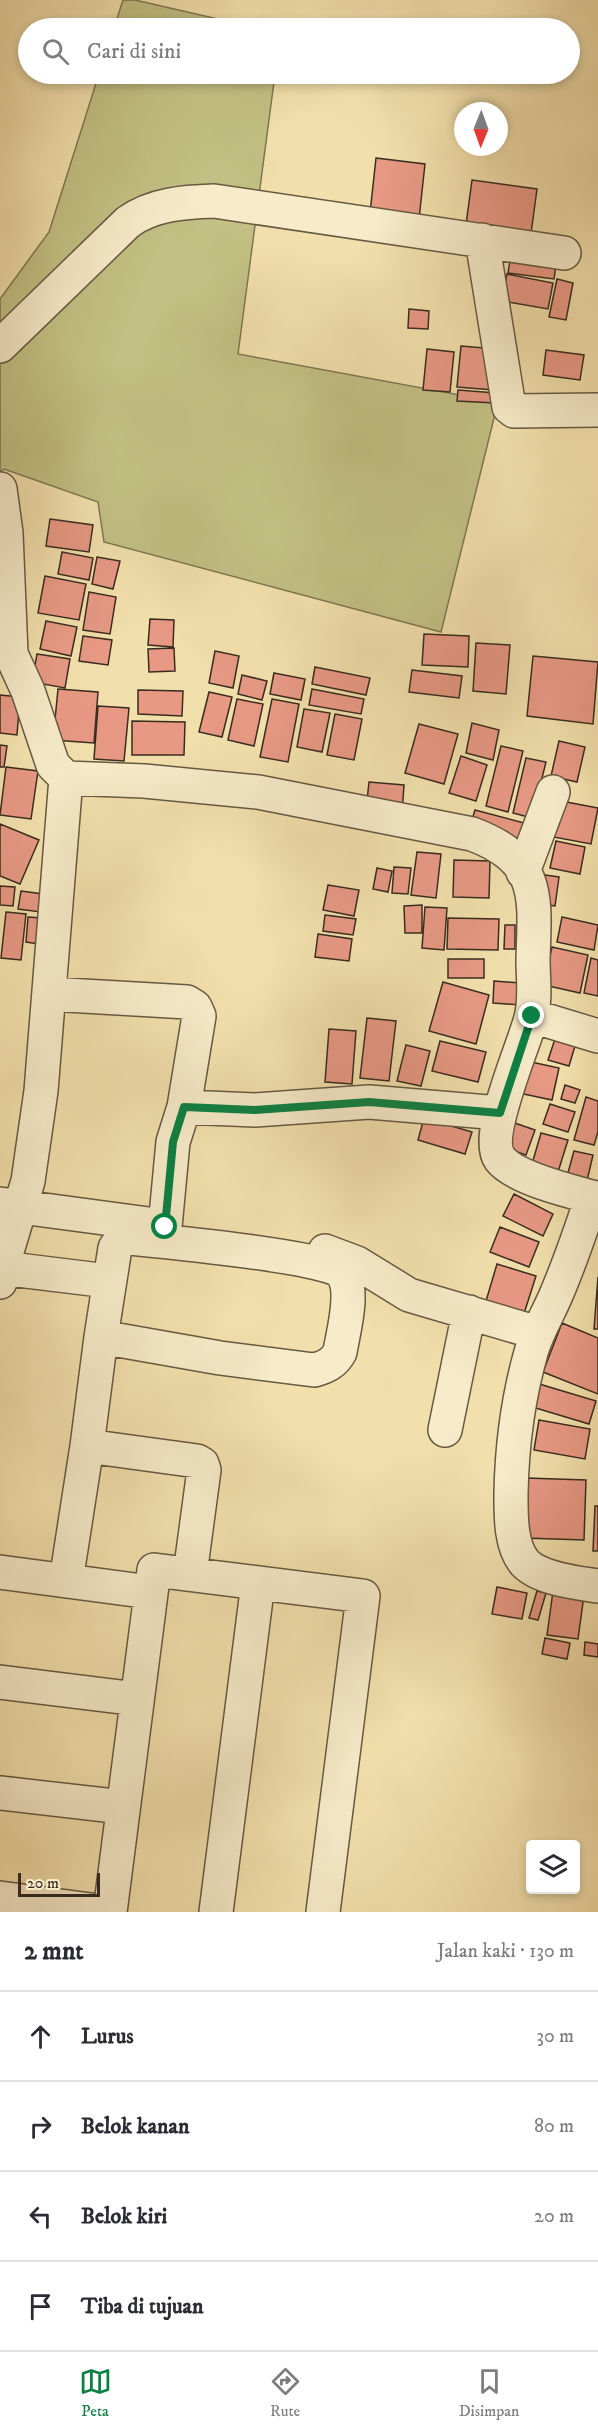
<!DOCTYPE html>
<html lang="id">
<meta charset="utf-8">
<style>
:root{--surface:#fff;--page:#f7f7f7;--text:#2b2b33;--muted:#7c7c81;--line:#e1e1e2;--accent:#0b8043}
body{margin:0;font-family:"IM FELL DW Pica",serif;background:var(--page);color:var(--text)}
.controls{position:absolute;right:18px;bottom:18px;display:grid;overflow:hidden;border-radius:6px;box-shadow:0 3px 9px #0003}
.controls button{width:54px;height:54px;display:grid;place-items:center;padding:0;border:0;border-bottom:2px solid var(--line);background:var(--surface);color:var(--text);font:30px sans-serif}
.compass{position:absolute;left:454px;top:102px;width:54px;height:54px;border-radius:50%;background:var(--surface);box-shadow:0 3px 9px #0003;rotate:181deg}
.scale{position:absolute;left:18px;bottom:15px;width:82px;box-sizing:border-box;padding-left:6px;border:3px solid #392c1f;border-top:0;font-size:16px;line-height:21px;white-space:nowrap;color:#392c1f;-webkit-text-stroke:4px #f7ebc9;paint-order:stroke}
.stop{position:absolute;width:18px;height:18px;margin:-14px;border:4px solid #0b8043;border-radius:50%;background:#fff}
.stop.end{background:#0b8043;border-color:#fff;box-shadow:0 2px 6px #0008}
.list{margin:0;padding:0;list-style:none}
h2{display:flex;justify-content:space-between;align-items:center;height:78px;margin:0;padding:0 24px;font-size:26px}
h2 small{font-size:20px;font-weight:400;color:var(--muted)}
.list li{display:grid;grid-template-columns:39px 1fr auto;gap:18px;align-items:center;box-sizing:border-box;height:90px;padding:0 24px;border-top:2px solid var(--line)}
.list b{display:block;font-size:22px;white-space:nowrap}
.list em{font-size:20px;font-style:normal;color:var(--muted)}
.icon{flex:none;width:33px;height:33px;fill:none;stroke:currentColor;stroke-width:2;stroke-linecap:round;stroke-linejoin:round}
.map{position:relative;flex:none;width:598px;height:1912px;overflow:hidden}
.search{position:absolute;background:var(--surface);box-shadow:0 3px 9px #0003;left:18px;right:18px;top:18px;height:66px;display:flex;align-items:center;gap:15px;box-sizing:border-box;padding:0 21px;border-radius:33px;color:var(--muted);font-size:22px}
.sheet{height:438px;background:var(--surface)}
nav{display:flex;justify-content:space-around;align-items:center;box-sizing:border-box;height:84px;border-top:2px solid var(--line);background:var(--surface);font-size:16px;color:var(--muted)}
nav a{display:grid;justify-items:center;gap:3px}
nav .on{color:var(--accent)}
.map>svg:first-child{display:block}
.green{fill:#c2c084;stroke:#7e7652;stroke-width:1.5}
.building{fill:#e89984;stroke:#392c1f;stroke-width:1.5}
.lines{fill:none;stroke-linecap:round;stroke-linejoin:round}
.minor-casing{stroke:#675942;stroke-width:36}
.minor{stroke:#f7ebc9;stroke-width:33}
.route{stroke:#0b8043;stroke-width:8}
</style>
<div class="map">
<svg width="598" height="1912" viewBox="0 0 598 1912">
<rect width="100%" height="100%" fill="#f2e0ac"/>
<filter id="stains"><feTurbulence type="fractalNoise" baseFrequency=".00333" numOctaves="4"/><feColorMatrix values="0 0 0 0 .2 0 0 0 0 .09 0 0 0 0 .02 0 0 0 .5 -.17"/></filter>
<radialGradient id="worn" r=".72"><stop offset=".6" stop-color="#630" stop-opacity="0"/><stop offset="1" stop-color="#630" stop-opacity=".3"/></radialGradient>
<path class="green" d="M123 0H135L257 28H114Z
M99 74H275L238 354 498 402 441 632 104 542 98 502 4 469 0 472V299L49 232Z"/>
<path class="building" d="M376 158 425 164 419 219 370 213Z
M472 180 537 189 530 241 465 232Z
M511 254 557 259 554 279 508 273Z
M507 274 553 283 548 309 502 301Z
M557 279 573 283 566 320 549 317Z
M409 309 429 311 428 329 408 328Z
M461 346 496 349 494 390 457 387Z
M427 349 454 352 450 392 423 390Z
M546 350 584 355 580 380 543 375Z
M458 390 496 393V403L457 401Z
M50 519 93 525 89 552 46 546Z
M62 552 93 558 89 580 58 574Z
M97 557 120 561 113 589 92 584Z
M45 576 86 584 79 620 38 613Z
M89 592 116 597 110 634 83 630Z
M150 619 174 620 173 647 148 645Z
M46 621 77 627 71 656 40 649Z
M424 634 469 636 468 667 422 665Z
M83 636 112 640 108 665 79 661Z
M476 643 510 645 506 694 473 691Z
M174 648 175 671 149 672 148 649Z
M215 651 239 656 233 688 209 683Z
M37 654 70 659 65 688 32 682Z
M533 656 598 662 593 724 527 716Z
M315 667 370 678 366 695 312 684Z
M412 670 462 676 459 698 409 692Z
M274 673 305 679 301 700 270 694Z
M242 675 267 681 262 700 238 694Z
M58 689 98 692 94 743 53 740Z
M312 689 364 699 361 714 309 705Z
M138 690 183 691 182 716 138 714Z
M209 692 232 697 222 737 199 732Z
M0 695 20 697 17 735 0 733Z
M237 699 263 704 254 746 228 740Z
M272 699 299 704 288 762 260 757Z
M98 706 129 708 124 761 94 759Z
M304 709 330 713 322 752 297 747Z
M335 714 362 719 354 760 327 755Z
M132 721 185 722 184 755H132Z
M472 723 499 730 493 760 466 753Z
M419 724 458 734 444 784 405 773Z
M559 741 585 747 577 782 551 776Z
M0 745 7 746 4 767H0Z
M501 746 523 751 508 812 486 806Z
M461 756 487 765 476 801 449 793Z
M526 758 546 762 532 818 513 813Z
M6 767 38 771 31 819 0 815Z
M369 782 404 785 402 813 366 810Z
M556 800 598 808 591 844 548 836Z
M475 810 528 824 522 845 469 830Z
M0 824 39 840 20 884 0 876Z
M556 841 585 847 580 874 550 868Z
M417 852 441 854 436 898 411 895Z
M454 860 490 861 489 898 453 897Z
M394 867 411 868 408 894 392 893Z
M377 868 392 871 388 892 373 889Z
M545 875 559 877 555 906 542 904Z
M328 885 359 890 354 916 323 910Z
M0 886 15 887 13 906 0 905Z
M21 891 43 894 41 912 18 909Z
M422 905V933H405L404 906Z
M425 907 447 908 444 950 422 948Z
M6 912 26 914 21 960 1 958Z
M325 915 356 919 353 935 323 931Z
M28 917 41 918 39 944 26 942Z
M562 917 598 925 594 950 557 942Z
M448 918 499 919 498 950 447 949Z
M505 925H515V949H504Z
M318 934 352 939 349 961 315 957Z
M552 947 588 955 580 993 544 985Z
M591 958 598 960V996L584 993Z
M448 959H484V978H448Z
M494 981 521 983 520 1005 493 1003Z
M443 982 489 995 476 1044 429 1031Z
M367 1018 396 1021 389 1081 360 1078Z
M329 1029 356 1031 352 1084 325 1082Z
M555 1039 575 1046 569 1066 548 1060Z
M440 1041 486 1052 478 1082 432 1071Z
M406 1045 430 1051 421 1086 397 1081Z
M522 1060 559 1068 552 1100 514 1092Z
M565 1085 580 1090 575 1103 561 1099Z
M586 1097 598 1101V1132L594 1145 574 1140Z
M550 1104 575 1112 568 1132 543 1124Z
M424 1118 472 1132 465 1154 418 1140Z
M509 1121 535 1130 526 1155 500 1146Z
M541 1133 568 1140 558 1172 532 1164Z
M574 1151 593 1155 586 1185 566 1180Z
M514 1194 553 1214 543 1236 503 1216Z
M500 1227 539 1242 529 1267 490 1252Z
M497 1264 536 1276 521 1323 483 1311Z
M598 1277V1329H594Z
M562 1323 598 1338V1394L543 1372Z
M536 1383 596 1401 589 1424 529 1406Z
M539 1420 590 1429 585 1459 534 1450Z
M526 1478 586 1480 584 1540 524 1538Z
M595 1506H598V1551H593Z
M497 1587 527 1593 522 1619 492 1614Z
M537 1591 546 1593 538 1620 529 1618Z
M553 1591 584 1595 578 1639 547 1635Z
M545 1638 570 1643 567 1659 542 1654Z
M585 1642 598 1644V1657L584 1655Z"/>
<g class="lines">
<defs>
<path id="minor" d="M482 240 509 407 514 411 598 410
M0 346 128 222C153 204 184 202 214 201L564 253
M0 489 6 533 11 654 28 691 53 765 66 778 41 1091 28 1181 2 1268
M66 778 144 781 258 792 472 834C541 860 535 896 533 959 533 978 536 1000 531 1018 524 1046 483 1136 500 1159 515 1178 569 1191 592 1197 581 1230 570 1263 556 1295 548 1314 538 1330 532 1349 518 1397 512 1443 511 1493 511 1514 510 1546 525 1563 540 1579 578 1583 598 1586
M523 872 553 792
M49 994 187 1002 195 1007 199 1016 184 1107
M532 1016 598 1036
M0 1204 156 1225
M165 1227 173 1142 184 1107 255 1110 369 1102 500 1113
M325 1251 357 1263 409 1295 538 1333
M0 1282 2 1268 108 1281
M445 1430 469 1312
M87 1446 197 1461 202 1464 204 1470 190 1574
M0 1572 150 1592
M66 1581 87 1446 101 1337 220 1358 314 1370C326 1367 334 1363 340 1352 343 1332 356 1289 341 1272 328 1257 160 1241 130 1238L121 1240 115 1248 101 1337
M0 1682 137 1699
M0 1793 123 1807
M0 1898 106 1912
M110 1912 154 1570 363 1596 323 1912
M216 1912 258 1583"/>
</defs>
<use href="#minor" class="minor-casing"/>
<use href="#minor" class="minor"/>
</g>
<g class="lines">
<path class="route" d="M165 1227 173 1142 184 1107 255 1110 369 1102 500 1113 532 1016"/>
</g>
<rect width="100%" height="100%" filter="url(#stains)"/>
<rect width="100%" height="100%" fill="url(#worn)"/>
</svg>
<div class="controls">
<button><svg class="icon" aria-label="layers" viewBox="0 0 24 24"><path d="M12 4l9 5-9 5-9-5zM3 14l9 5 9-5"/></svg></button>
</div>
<svg class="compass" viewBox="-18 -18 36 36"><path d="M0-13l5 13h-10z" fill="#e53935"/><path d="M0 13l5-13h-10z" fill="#7c7c81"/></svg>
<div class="scale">20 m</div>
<div class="stop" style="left:165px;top:1227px"></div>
<div class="stop end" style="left:532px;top:1016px"></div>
<div class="search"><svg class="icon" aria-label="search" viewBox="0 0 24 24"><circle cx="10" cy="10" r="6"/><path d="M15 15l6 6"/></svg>Cari di sini</div>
</div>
<section class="sheet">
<h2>2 mnt<small>Jalan kaki · 130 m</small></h2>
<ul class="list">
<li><svg class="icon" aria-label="ahead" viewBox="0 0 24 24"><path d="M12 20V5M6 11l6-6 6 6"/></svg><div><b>Lurus</b></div><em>30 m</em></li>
<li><svg class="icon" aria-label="right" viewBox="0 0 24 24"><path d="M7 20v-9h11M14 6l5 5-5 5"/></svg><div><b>Belok kanan</b></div><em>80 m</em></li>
<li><svg class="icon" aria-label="left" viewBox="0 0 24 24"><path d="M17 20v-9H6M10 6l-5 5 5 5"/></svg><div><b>Belok kiri</b></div><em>20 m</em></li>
<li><svg class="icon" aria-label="arrive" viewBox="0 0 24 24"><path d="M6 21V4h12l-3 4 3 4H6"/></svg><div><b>Tiba di tujuan</b></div></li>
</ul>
</section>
<nav>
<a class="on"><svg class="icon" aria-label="map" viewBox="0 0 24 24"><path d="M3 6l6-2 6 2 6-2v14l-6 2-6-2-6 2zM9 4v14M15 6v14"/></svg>Peta</a>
<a><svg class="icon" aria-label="directions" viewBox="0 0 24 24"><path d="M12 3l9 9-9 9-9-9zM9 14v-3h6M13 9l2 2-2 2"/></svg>Rute</a>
<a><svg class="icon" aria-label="saved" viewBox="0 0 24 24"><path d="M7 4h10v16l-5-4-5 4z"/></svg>Disimpan</a>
</nav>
